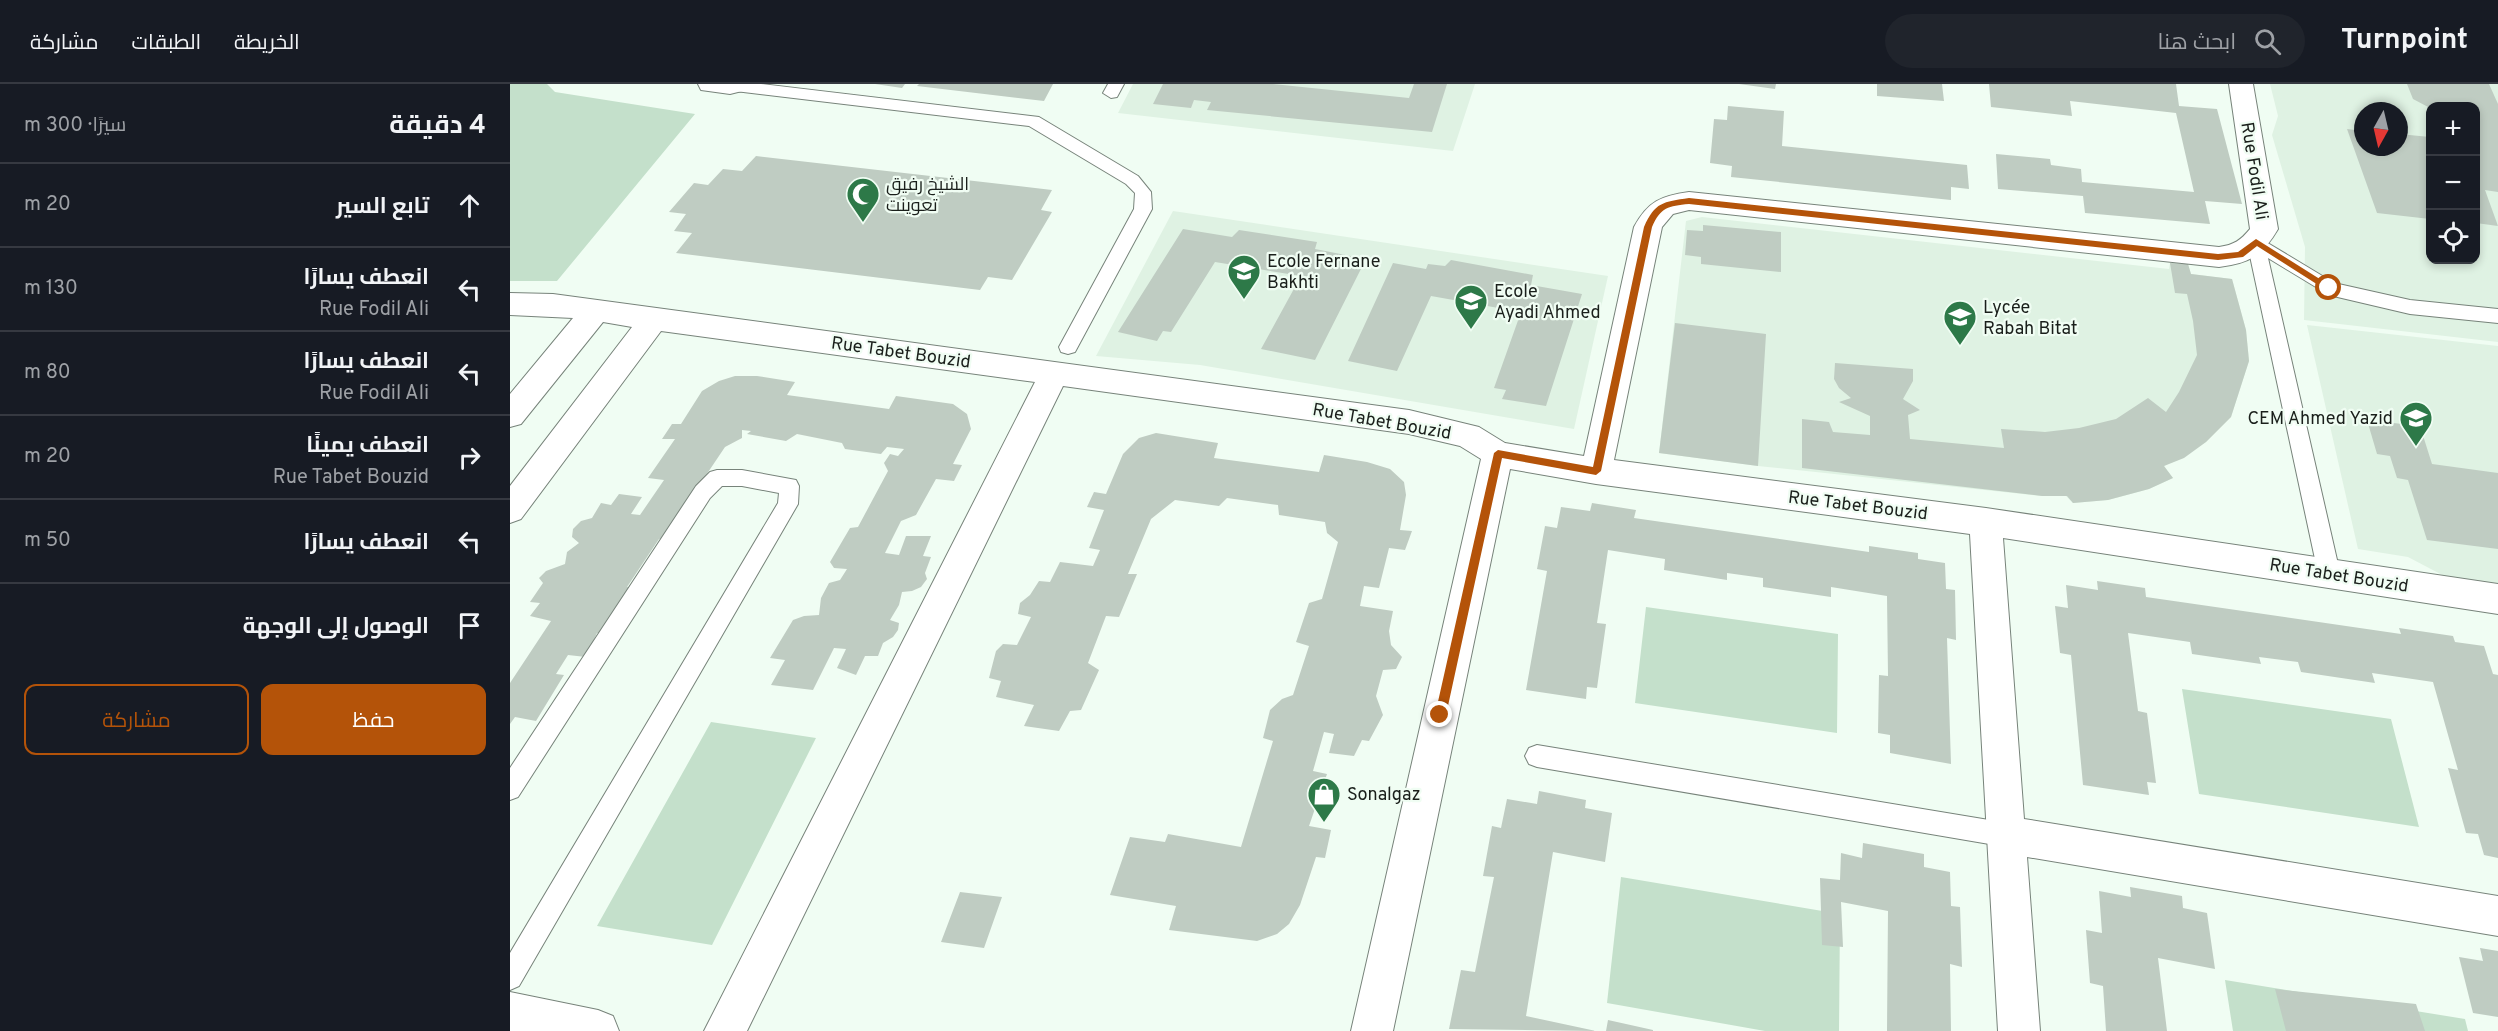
<!DOCTYPE html>
<html lang="ar">
<meta charset="utf-8">
<style>
:root{--surface:#171b24;--page:#20242c;--text:#f1f3f6;--muted:#9ea1a6;--line:#363941;--accent:#b45309}
body{margin:0;font-family:Overpass,Cairo,sans-serif;background:var(--page);color:var(--text);direction:rtl}
.controls{position:absolute;right:18px;top:18px;display:grid;overflow:hidden;border-radius:12px;box-shadow:0 3px 9px #0003}
.controls button{width:54px;height:54px;display:grid;place-items:center;padding:0;border:0;border-bottom:2px solid var(--line);background:var(--surface);color:var(--text);font:30px sans-serif}
.compass{position:absolute;left:1844px;top:18px;width:54px;height:54px;border-radius:50%;background:var(--surface);box-shadow:0 3px 9px #0003;rotate:188deg}
.stop{position:absolute;width:18px;height:18px;margin:-14px;border:4px solid #b45309;border-radius:50%;background:#fff}
.stop.end{background:#b45309;border-color:#fff;box-shadow:0 2px 6px #0008}
.list{margin:0;padding:0;list-style:none}
h2{display:flex;justify-content:space-between;align-items:center;height:78px;margin:0;padding:0 24px;font-size:26px}
h2 small{font-size:20px;font-weight:400;color:var(--muted)}
.list li{display:grid;grid-template-columns:39px 1fr auto;gap:18px;align-items:center;box-sizing:border-box;height:84px;padding:0 24px;border-top:2px solid var(--line)}
.list b{display:block;font-size:22px;white-space:nowrap}
.list p{margin:0;font-size:20px;white-space:nowrap;color:var(--muted)}
.list em{font-size:20px;font-style:normal;color:var(--muted)}
.actions{display:flex;gap:12px;padding:18px 24px}
.actions a{flex:1;padding:14px 0;border:2px solid var(--accent);border-radius:12px;text-align:center;font-size:21px;color:var(--accent)}
.actions .main{background:var(--accent);color:#fff}
.icon{flex:none;width:33px;height:33px;fill:none;stroke:currentColor;stroke-width:2;stroke-linecap:round;stroke-linejoin:round}
.map{position:relative;flex:none;width:1988px;height:947px;overflow:hidden;direction:ltr}
header{display:flex;align-items:center;gap:36px;box-sizing:border-box;height:84px;padding:0 30px;background:var(--surface);border-bottom:2px solid var(--line)}
header strong{font-size:28px}
nav{display:flex;gap:33px;margin-inline-start:auto;font-size:21px}
.search{width:420px;height:54px;background:var(--page);display:flex;align-items:center;gap:15px;box-sizing:border-box;padding:0 21px;border-radius:33px;color:var(--muted);font-size:22px}
main{display:flex}
aside{flex:1;background:var(--surface)}
.map>svg:first-child{display:block}
.built{fill:#dff2e3;fill-rule:evenodd}
.green{fill:#c4e0cb}
.building{fill:#bfccc2}
.lines{fill:none;stroke-linecap:round;stroke-linejoin:round}
.service-casing{stroke:#77837a;stroke-width:2}
.minor-casing{stroke:#77837a;stroke-width:2}
.service{fill:#fff;fill-rule:evenodd}
.minor{fill:#fff;fill-rule:evenodd}
.route{fill:#b45309}
.labels{text-anchor:middle;stroke-width:4.5;stroke-linejoin:round;paint-order:stroke}
.street-label{font-size:18px;fill:#1a1f1b;stroke:#f0fdf3}
.poi-label{font-size:18px;fill:#1a1f1b;stroke:#f0fdf3;text-anchor:start}
</style>
<header>
<strong>Turnpoint</strong>
<div class="search"><svg class="icon" aria-label="search" viewBox="0 0 24 24"><circle cx="10" cy="10" r="6"/><path d="M15 15l6 6"/></svg>ابحث هنا</div>
<nav><a>الخريطة</a><a>الطبقات</a><a>مشاركة</a></nav>
</header>
<main>
<div class="map">
<svg width="1988" height="947" viewBox="0 0 1988 947">
<rect width="100%" height="100%" fill="#f0fdf3"/>
<path class="built" d="M623 0H965L943 67 608 29Z
M1760 0H1988V258L1794 236 1795 163 1762 51 1768 32ZM1920 22H1966V176H1920ZM1853 27H1889V63H1853Z
M663 127 1098 192 1064 345 690 281 586 272Z
M1192 133 1659 185 1660 179 1678 180 1681 190 1722 195 1736 246 1739 277 1721 333 1696 358 1654 382 1663 394 1639 405 1598 416 1563 419 1556 412H1532L1248 382 1149 369 1176 137Z
M1797 241 1988 262V501L1938 494 1898 473 1848 465Z"/>
<path class="green" d="M0 0H37L45 8 185 30 47 197H0Z
M1136 523 1328 550 1327 649 1125 619Z
M1672 605 1881 635 1909 743 1689 710Z
M201 638 306 654 202 861 87 842Z
M1111 793 1330 830 1329 947H1255L1097 919Z
M1715 896 1955 935 1958 947H1723Z"/>
<path class="building" d="M365 0H395L392 4Z
M409 0H543L534 17 407 2Z
M653 0H763L899 14 904 0H937L922 48 697 26 701 18 684 16 681 24 643 20Z
M1229 0H1266L1265 5Z
M1367 0H1432L1434 17 1367 12Z
M1479 0H1666L1669 22 1707 25 1732 120 1695 117 1700 140 1575 129 1573 112 1488 105 1486 70 1540 75 1541 81 1571 85 1572 98 1684 108 1666 29 1560 17 1562 32 1481 23Z
M1897 0H1979L1988 20V108L1975 106 1988 142 1966 139V22L1920 24 1903 15Z
M1218 22 1274 27 1272 62 1457 81 1459 105 1441 103V116L1221 93 1222 82 1200 79 1204 35 1217 36Z
M1837 45 1853 47V63H1889V50L1920 53V135L1867 129Z
M246 72 542 106 531 126 542 128 502 196 478 193 470 206 166 169 182 149 164 147 176 130 159 128 184 99 198 101 213 85 232 87Z
M1193 141 1271 148V188L1191 180V173L1175 171 1177 146 1193 147Z
M673 145 722 153 729 146 807 158 805 165 856 175 805 276 751 265 791 192 705 178 661 248 653 247 647 257 608 248Z
M941 176 1023 191 1021 201 1072 210 1036 322 992 315 996 306 984 304 1011 228 921 212 887 287 838 277 883 179 916 185 918 180 935 182Z
M1660 179 1678 180 1681 190 1722 195 1736 246 1739 277 1721 333 1696 358 1674 374 1654 382 1663 394 1639 405 1598 416 1563 419 1557 412H1532L1292 384V335L1319 338 1323 348 1360 351V332L1329 318 1341 314 1329 304 1324 295 1325 279 1403 285V297L1393 315 1410 326 1398 331 1400 355 1494 364 1491 345 1535 348 1569 344 1606 335 1638 314 1656 328 1669 308 1687 271 1683 237 1677 210 1665 209Z
M1165 239 1256 250 1248 382 1149 369Z
M225 292H247L285 298 277 311 379 325 386 312 443 320 457 330 461 345 443 380 452 381 444 397 426 395 406 431 391 437 375 469 389 471 396 452H421L413 472 421 473 415 489 417 495 411 503 402 507 392 508 389 521 380 536 389 539 388 546 383 553 373 559 368 572H355L346 591 327 584 336 565 324 564 303 606 261 601 275 576 260 574 283 536 294 532 309 531 311 514 319 499 330 496 337 485 324 484 320 478 340 444 348 443 378 387 374 379 380 370 388 372 394 365 377 363 371 370 335 365 332 359 287 350 276 357 237 350 241 347 232 346V354L215 363 178 418 158 454 149 455 117 503 127 502 97 550 87 549 76 573 58 571 46 590 54 591 26 637 5 633 0 640V599L41 537 20 532 30 519 20 518 33 499 29 494 36 487 55 480 57 468 69 459 62 453 63 445 71 437 82 434 91 419 101 421 109 410 132 413 121 430 130 431 154 396 138 394 165 355H152L162 340H171L192 307 209 297Z
M1857 336 1910 342 1922 380 1988 389V465L1917 456 1898 396 1887 394 1880 372 1867 370Z
M646 349 708 359 704 374 809 388 814 371 857 378 880 385 894 398 896 411 890 446 902 447 895 466 879 464 869 504 854 502 850 522 883 527 879 547 881 561 892 573 886 585 873 586 866 612 873 631 859 657 852 656 844 672 819 669 824 650 814 648 803 687 817 690 799 742 821 746 815 774 806 773 790 821 779 840 767 850 747 857 659 846 666 822 600 811 620 753 655 758 658 750 731 763 763 657 753 654 760 626 772 615 783 611 799 562 786 558 799 519 812 515 828 458 817 449 815 438 769 431 768 421 717 414 709 422 665 416 641 435 618 490H627L609 533 596 532 578 579 589 586 571 626 560 627 549 647 514 642 524 621 486 613 491 597 479 594 486 567 493 560 507 561 521 533 508 530 510 519 520 511 529 497 540 498 550 478 583 482 590 466 579 464 594 426 577 423 584 408 596 410 613 370 629 354Z
M1082 419 1126 426 1124 434 1359 468V462L1408 469V475L1435 479 1436 505 1445 506 1446 556 1437 554 1441 680 1380 669V651L1368 649 1369 591 1378 592 1377 512 1321 503V513L1253 503V494L1217 489V496L1154 486 1155 475 1098 466 1087 539 1096 540 1087 604 1077 603 1076 615 1016 606 1037 487 1027 485 1035 442 1047 444 1051 423 1080 427Z
M1587 497 1635 504 1636 513 1891 550 1889 544 1943 552 1945 558 1974 562 1983 590 1988 591V774L1974 771 1968 750 1956 749 1938 684 1948 686 1923 598 1862 589 1865 599 1791 588 1788 578 1749 573 1751 580 1682 570 1680 558 1618 549 1628 627 1637 629 1646 699 1637 698 1639 711 1573 701 1561 571 1550 569 1545 522 1558 524 1556 501 1588 506Z
M1029 707 1076 716 1075 724 1102 729 1095 778 1043 768 1016 932 1086 947 939 945 951 886 965 888 984 793 973 792 982 742 991 744 997 715 1027 720Z
M1353 759 1414 770V783L1440 788 1441 822 1450 823 1452 883 1440 880 1441 947H1377L1378 827 1331 818 1333 863 1312 861 1310 794 1330 796 1331 769 1352 774Z
M1620 803 1672 812 1673 824 1697 829 1705 885 1648 874 1657 947H1596L1593 902 1580 899 1576 846 1592 849 1589 807 1621 813Z
M450 808 492 813 474 864 431 858Z
M1970 864 1988 867V933L1963 929 1949 873 1973 877Z
M1765 905 1906 920 1915 947H1776Z
M1098 936 1143 946V947H1096Z"/>
<g class="lines">
<defs>
<path id="service" d="M218 0H251L529 33 628 92 641 108 642 125 565 268 558 270 551 268 549 263 624 125 625 109 616 100 519 42 225 7 219 6Z
M598 0H614L607 13 601 14 593 9Z
M1746 152 1824 199 1900 216 1988 225V239L1900 230 1819 211 1758 174 1830 489 1826 495 1819 498 1812 495 1808 489 1737 158 1740 154Z
M207 386H232L286 396 289 402 288 420 9 902 0 906V869L268 419 269 409 232 402H212L200 414 8 713 0 716V684L186 402 200 388Z
M1027 661 1497 739 1506 743 1509 751 1506 759 1497 763 1027 683 1019 680 1015 672 1019 664Z"/>
<path id="minor" d="M188 0H239L236 6 220 10 191 6Z
M1719 0H1743L1768 145C1752 172 1740 179 1709 183L1179 126 1163 130 1152 143 1104 376 1476 424 1988 500V530L1493 454 1514 735 1988 812V852L1517 773 1530 947H1488L1460 450 1086 400 1000 385 883 947H841L971 375 950 362 899 350 553 302 237 947H194L525 298 151 247 11 435 0 439V402L122 243 93 238 11 340 0 343V310L63 234 0 231V209L43 210 899 326 969 343 995 359 1074 372 1124 143C1138 117 1151 112 1179 108L1709 163C1724 161 1731 156 1740 145Z
M0 908 88 926 103 932 109 947H0Z"/>
</defs>
<use href="#service" class="service-casing"/>
<use href="#minor" class="minor-casing"/>
<use href="#service" class="service"/>
<use href="#minor" class="minor"/>
</g>
<path class="route" d="M1179 114 1708 170 1728 168 1746 155 1824 204 1816 206 1747 162 1733 173 1708 176 1179 120C1158 122 1151 123 1142 143L1091 387 1086 391 992 374 936 631 930 636 927 635 925 631 984 369 988 366 1083 383 1134 143C1145 118 1153 118 1179 114Z"/>
<defs>
<symbol id="mosque-pin" viewBox="-11 -11 22 30"><path d="M0 17L-7.5 6A9.5 9.5 0 1 1 7.5 6Z" fill="#2d7948" stroke="#f0fdf3"/><path d="M3.5-4.9A6 6 0 1 0 3.5 4.9A5 5 0 1 1 3.5-4.9Z" fill="#fff"/></symbol>
<symbol id="school-pin" viewBox="-11 -11 22 30"><path d="M0 17L-7.5 6A9.5 9.5 0 1 1 7.5 6Z" fill="#2d7948" stroke="#f0fdf3"/><path d="M0-5L7-2L0 1L-7-2ZM-4 1L0 2.5L4 1V4Q0 6-4 4Z" fill="#fff"/></symbol>
<symbol id="shop-pin" viewBox="-11 -11 22 30"><path d="M0 17L-7.5 6A9.5 9.5 0 1 1 7.5 6Z" fill="#2d7948" stroke="#f0fdf3"/><path d="M-5-2.5h2.3a2.7 3.5 0 0 1 5.4 0H5L5.5 6h-11ZM-1.5-2.5h3a1.5 2.3 0 0 0-3 0Z" fill="#fff"/></symbol>
</defs>
<g fill-rule="evenodd">
<use href="#mosque-pin" x="334" y="91" width="38" height="52"/>
<use href="#school-pin" x="715" y="168" width="38" height="52"/>
<use href="#school-pin" x="942" y="198" width="38" height="52"/>
<use href="#school-pin" x="1431" y="214" width="38" height="52"/>
<use href="#school-pin" x="1887" y="315" width="38" height="52"/>
<use href="#shop-pin" x="795" y="691" width="38" height="52"/>
</g>
<g class="labels">
<g class="street-label">
<text transform="translate(1745 87) rotate(81)" y="6">Rue Fodil Ali</text>
<text transform="translate(391 268) rotate(8)" y="6">Rue Tabet Bouzid</text>
<text transform="translate(872 337) rotate(10)" y="6">Rue Tabet Bouzid</text>
<text transform="translate(1348 421) rotate(7)" y="6">Rue Tabet Bouzid</text>
<text transform="translate(1829 491) rotate(9)" y="6">Rue Tabet Bouzid</text>
</g>
<g class="poi-label">
<text x="376" y="106">الشيخ رفيق<tspan x="376" dy="21">تعوينت</tspan></text>
<text x="757" y="183">Ecole Fernane<tspan x="757" dy="21">Bakhti</tspan></text>
<text x="984" y="213">Ecole<tspan x="984" dy="21">Ayadi Ahmed</tspan></text>
<text x="1473" y="229">Lycée<tspan x="1473" dy="21">Rabah Bitat</tspan></text>
<text x="1883" y="340" text-anchor="end">CEM Ahmed Yazid</text>
<text x="837" y="716">Sonalgaz</text>
</g>
</g>
</svg>
<div class="controls">
<button>+</button>
<button>−</button>
<button><svg class="icon" aria-label="locate" viewBox="0 0 24 24"><circle cx="12" cy="12" r="6"/><path d="M12 2v4M12 18v4M2 12h4M18 12h4"/></svg></button>
</div>
<svg class="compass" viewBox="-18 -18 36 36"><path d="M0-13l5 13h-10z" fill="#e53935"/><path d="M0 13l5-13h-10z" fill="#9ea1a6"/></svg>
<div class="stop" style="left:1819px;top:204px"></div>
<div class="stop end" style="left:930px;top:631px"></div>
</div>
<aside>
<h2>4 دقيقة<small>سيرًا · 300 m</small></h2>
<ul class="list">
<li><svg class="icon" aria-label="ahead" viewBox="0 0 24 24"><path d="M12 20V5M6 11l6-6 6 6"/></svg><div><b>تابع السير</b></div><em>20 m</em></li>
<li><svg class="icon" aria-label="left" viewBox="0 0 24 24"><path d="M17 20v-9H6M10 6l-5 5 5 5"/></svg><div><b>انعطف يسارًا</b><p>Rue Fodil Ali</p></div><em>130 m</em></li>
<li><svg class="icon" aria-label="left" viewBox="0 0 24 24"><path d="M17 20v-9H6M10 6l-5 5 5 5"/></svg><div><b>انعطف يسارًا</b><p>Rue Fodil Ali</p></div><em>80 m</em></li>
<li><svg class="icon" aria-label="right" viewBox="0 0 24 24"><path d="M7 20v-9h11M14 6l5 5-5 5"/></svg><div><b>انعطف يمينًا</b><p>Rue Tabet Bouzid</p></div><em>20 m</em></li>
<li><svg class="icon" aria-label="left" viewBox="0 0 24 24"><path d="M17 20v-9H6M10 6l-5 5 5 5"/></svg><div><b>انعطف يسارًا</b></div><em>50 m</em></li>
<li><svg class="icon" aria-label="arrive" viewBox="0 0 24 24"><path d="M6 21V4h12l-3 4 3 4H6"/></svg><div><b>الوصول إلى الوجهة</b></div></li>
</ul>
<div class="actions"><a class="main">حفظ</a><a>مشاركة</a></div>
</aside>
</main>
